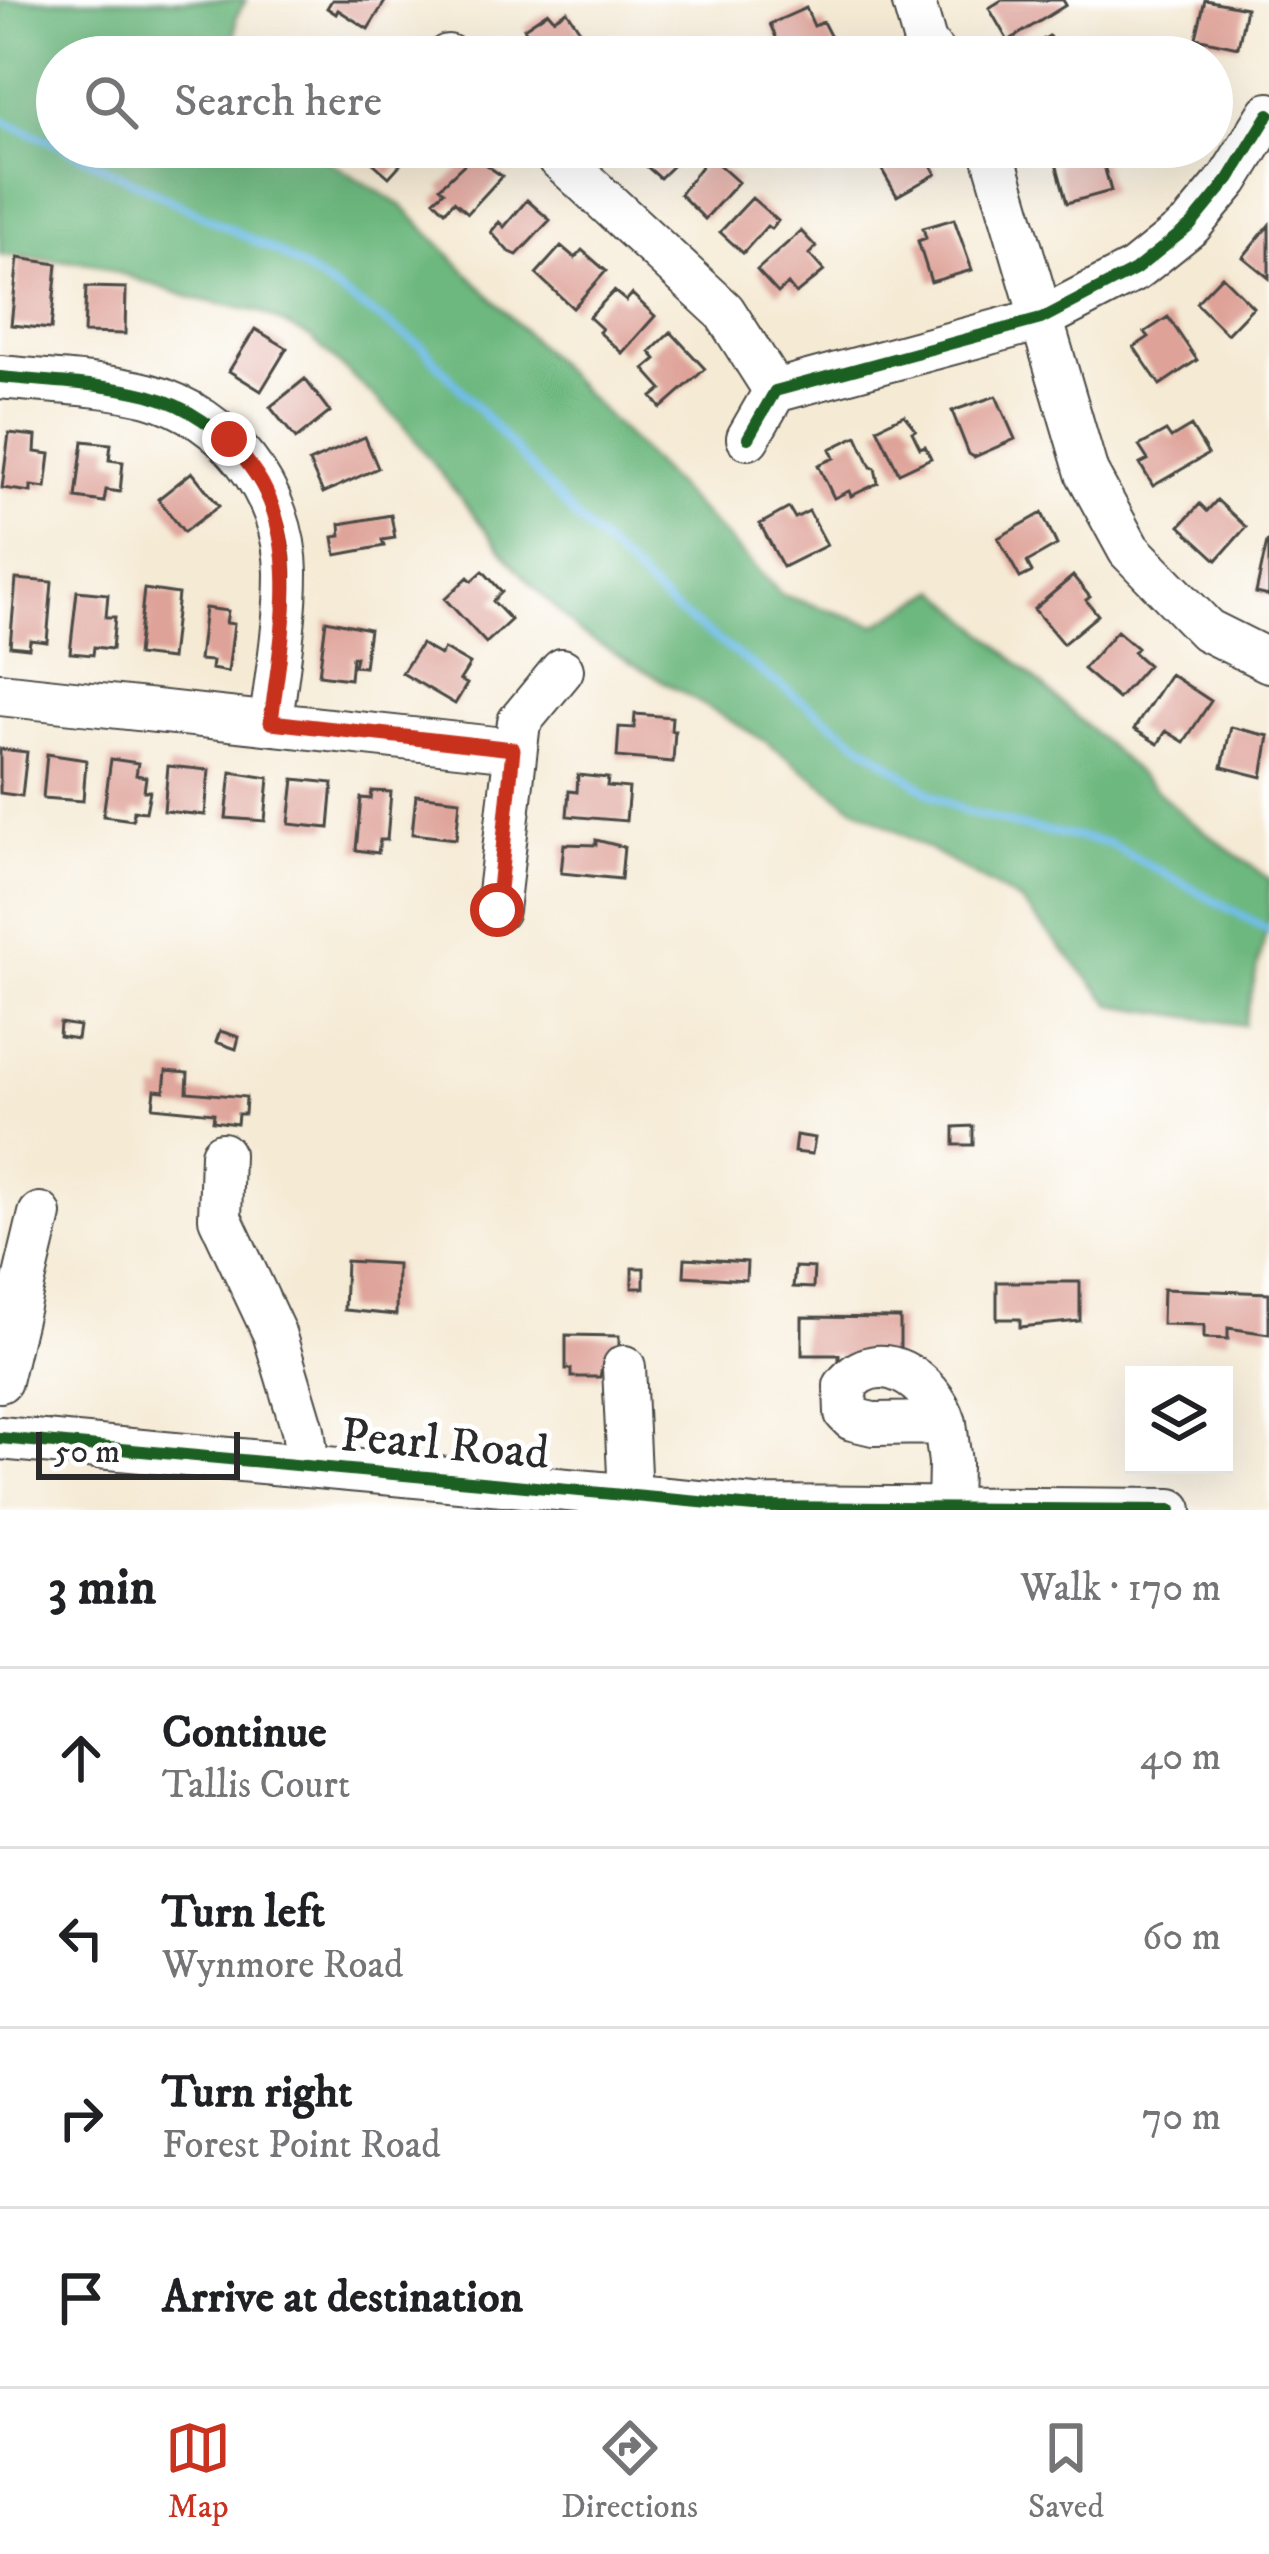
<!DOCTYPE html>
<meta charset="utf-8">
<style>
:root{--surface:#fff;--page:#f6f6f6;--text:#202124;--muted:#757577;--line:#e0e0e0;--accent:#c8321e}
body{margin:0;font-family:"IM FELL DW Pica",serif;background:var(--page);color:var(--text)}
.controls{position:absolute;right:36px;bottom:36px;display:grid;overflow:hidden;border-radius:0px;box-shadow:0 12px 48px #0002}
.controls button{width:108px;height:108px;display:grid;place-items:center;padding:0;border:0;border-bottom:3px solid var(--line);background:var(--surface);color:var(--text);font:60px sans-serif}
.scale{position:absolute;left:36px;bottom:30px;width:204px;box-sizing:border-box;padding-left:12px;border:6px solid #2b2b2b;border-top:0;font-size:33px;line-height:42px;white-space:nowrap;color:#2b2b2b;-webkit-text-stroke:9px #fff;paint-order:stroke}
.stop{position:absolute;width:36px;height:36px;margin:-27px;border:9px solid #c8321e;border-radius:50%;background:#fff}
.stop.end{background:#c8321e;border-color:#fff;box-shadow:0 3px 12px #0008}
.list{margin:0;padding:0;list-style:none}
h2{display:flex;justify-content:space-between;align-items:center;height:156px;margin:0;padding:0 48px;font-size:51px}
h2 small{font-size:39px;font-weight:400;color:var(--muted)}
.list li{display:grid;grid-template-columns:78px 1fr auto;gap:36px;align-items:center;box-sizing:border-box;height:180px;padding:0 48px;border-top:3px solid var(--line)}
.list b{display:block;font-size:45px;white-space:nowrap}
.list p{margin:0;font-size:39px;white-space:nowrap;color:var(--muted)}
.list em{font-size:39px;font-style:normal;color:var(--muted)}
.icon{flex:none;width:66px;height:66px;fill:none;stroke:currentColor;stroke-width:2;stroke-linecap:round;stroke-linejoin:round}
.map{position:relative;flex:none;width:1269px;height:1510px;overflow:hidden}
.search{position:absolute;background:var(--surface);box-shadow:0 12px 48px #0002;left:36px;right:36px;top:36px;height:132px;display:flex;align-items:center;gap:30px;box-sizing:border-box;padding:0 42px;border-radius:66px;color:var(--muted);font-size:45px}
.sheet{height:876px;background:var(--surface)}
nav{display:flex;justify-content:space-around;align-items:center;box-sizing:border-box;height:168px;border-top:3px solid var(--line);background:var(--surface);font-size:33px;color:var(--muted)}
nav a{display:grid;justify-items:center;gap:6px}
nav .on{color:var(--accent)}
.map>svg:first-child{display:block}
.forest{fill:#6db87f;stroke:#4c7255;stroke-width:3}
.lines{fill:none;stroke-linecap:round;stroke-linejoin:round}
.stream{stroke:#71bdea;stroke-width:8}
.building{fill:#dea298}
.minor-casing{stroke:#494844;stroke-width:46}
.minor{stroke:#fff;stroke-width:42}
.cycleway-casing{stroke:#fff;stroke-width:20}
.cycleway{stroke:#1b5e20;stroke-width:12}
.route{stroke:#c8321e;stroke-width:15}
.labels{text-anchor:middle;stroke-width:10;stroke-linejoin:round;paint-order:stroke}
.street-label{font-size:48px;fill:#2b2b2b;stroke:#fff}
</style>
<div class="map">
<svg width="1269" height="1510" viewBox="0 0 1269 1510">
<rect width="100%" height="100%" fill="#fff"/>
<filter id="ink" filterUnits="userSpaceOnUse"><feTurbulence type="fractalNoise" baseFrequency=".00833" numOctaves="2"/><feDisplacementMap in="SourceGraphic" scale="24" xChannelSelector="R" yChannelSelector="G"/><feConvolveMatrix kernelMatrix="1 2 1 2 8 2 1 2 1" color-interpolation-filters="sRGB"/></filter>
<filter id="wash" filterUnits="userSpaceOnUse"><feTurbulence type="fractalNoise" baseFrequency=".004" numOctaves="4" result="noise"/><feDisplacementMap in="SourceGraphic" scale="48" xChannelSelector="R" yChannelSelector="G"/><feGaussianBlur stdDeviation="2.7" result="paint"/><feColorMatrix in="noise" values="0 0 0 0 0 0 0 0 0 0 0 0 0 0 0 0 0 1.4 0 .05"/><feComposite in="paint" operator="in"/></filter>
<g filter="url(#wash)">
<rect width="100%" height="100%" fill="#f5ead4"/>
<path class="forest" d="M0 0H246L236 17 234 57H57V147H305L402 206 782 595 876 625 938 590 1188 819 1269 879V919L1244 1025 1112 1005 1021 902 849 804 765 741 579 632 515 567 398 419 310 337 260 312 192 298 90 263 0 255Z"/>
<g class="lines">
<path class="stream" d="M0 120 57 144
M63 147 281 254 422 346 578 520 671 607 934 796 964 811 1018 826 1108 843 1269 930"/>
</g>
<g id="blocks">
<path class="building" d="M332 0H386L368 29 338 10 336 14 327 8Z
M1002 0H1063L1066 5 1008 41 989 8Z
M1205 0 1246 8 1238 47 1196 38Z
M806 8 814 26 823 22 837 49 819 57H785L770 24Z
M567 11 589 44 570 57H543L524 28 548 12 554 19Z
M1049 36 1059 53 1073 45 1080 57H1014Z
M332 46V57H282V51Z
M355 147H416L389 177Z
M639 147H692L660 178 637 158 643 151Z
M889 147H927L931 155 927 157 936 174 897 196 874 156Z
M1100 151 1111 191 1067 203 1056 163Z
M473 156 502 176 468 213 454 201 445 211 434 200 444 191 440 187Z
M709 156 738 182 705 219 680 194Z
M752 198 778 221 771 229 767 226 743 253 720 232Z
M527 200 550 220 517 255 508 251 491 232 499 222 504 227Z
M954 219 972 270 931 282 918 241 926 238 923 228Z
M1269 225V278L1243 257Z
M801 231 816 247 809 254 824 271 796 294 788 284 778 293 757 270Z
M561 246 575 258 582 250 606 271 573 308 536 274Z
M18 258 57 264 51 329 11 325Z
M1222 276 1253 307 1227 334 1196 303Z
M86 287 126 288 125 334 84 333Z
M614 291 626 301 632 294 655 316 622 353 599 332 602 329 589 317Z
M1168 317 1197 360 1160 385 1134 347 1149 337 1145 332Z
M255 329 287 348 261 391 229 371Z
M671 332 705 369 661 408 652 397 662 389 644 369 656 359 650 352Z
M305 379 330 412 296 439 270 407Z
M996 396 1015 439 974 457 969 454 952 411Z
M904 415 916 430 912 432 920 448 925 446 931 458 899 473 877 428Z
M1191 426 1208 454 1153 486 1140 464 1148 460 1139 446 1166 431 1171 438Z
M9 433 36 436 35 452 50 454 46 488 31 486V492L2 488Z
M857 436 871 467 875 468 878 483 851 496 849 491 834 498 818 465 834 458 830 449Z
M365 437 378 468 323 493 309 462Z
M83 441 111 444 109 460 123 462 120 492 106 490 104 502 76 498Z
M192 472 219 506 184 532 158 499Z
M1217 500 1246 527 1217 560 1180 526 1200 504 1207 511Z
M789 508 795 518 809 511 827 545 783 567 760 524Z
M1042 513 1057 545 1027 562 1032 572 1020 578 998 538Z
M391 515 395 538 382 540 384 546 336 555 333 537 341 536 340 524Z
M1267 542H1269V596L1256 593Z
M483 571 502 592 493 601 511 620 486 643 445 599 468 577 472 581Z
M1073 576 1090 597 1086 600 1098 615 1063 644 1034 609Z
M16 579 52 582 47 642 30 640 29 648 10 646Z
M144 589 178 594 171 659 137 655Z
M77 591 108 594 106 617H115L112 649 94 647 93 655 70 653Z
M205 608 228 611 226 623 234 624 228 672 211 669 212 661 199 660Z
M326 620 369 629 364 667 354 666 356 657H352L350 679 319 675Z
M1117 631 1137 648 1133 652 1148 665 1118 699 1083 669Z
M421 644 440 655 444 649 470 664 460 680 467 684 455 704 402 673Z
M1170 674 1211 701 1184 742 1166 731 1158 744 1134 729Z
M635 714 672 717 671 731H675L673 762 617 757 619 727 634 728Z
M1231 727 1269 736 1262 777 1222 767Z
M0 749 27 752 22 796 0 793Z
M47 754 86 760 83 801 43 798Z
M111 759 138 763 136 775 146 777 144 791H150L146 812 134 811 133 820 103 816Z
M168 766 209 770 205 815 164 811Z
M231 772 269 778 265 821 226 818Z
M578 775 608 778 607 786 629 788 626 821 567 816 569 791 577 792Z
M294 779 333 783 329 828 289 824Z
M372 791 391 792 387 840H380L378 853 356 850 361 798 371 799Z
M416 795 460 800 456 839 412 834Z
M596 840 624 847 621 879 561 873 564 844 596 845Z
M60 1023 79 1026 77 1039 59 1036Z
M220 1031 239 1037 236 1049 216 1042Z
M166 1071 188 1073 187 1092 246 1097 245 1114H238L237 1124 213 1121 214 1113 153 1107 155 1090 164 1091Z
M973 1126V1145H954V1127Z
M796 1135 815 1138 812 1154 794 1152Z
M685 1258 747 1262 746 1280 684 1276Z
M346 1261 397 1264 396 1315 344 1310Z
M795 1267 814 1268 813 1288 793 1287Z
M632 1268H644V1288H632Z
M997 1282H1080V1321L1020 1327V1319H997Z
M1163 1289 1269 1293V1334L1228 1328V1339L1204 1338V1325L1162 1324Z
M802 1317 900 1318V1355L839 1366V1355H802Z
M566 1335 619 1336V1363H603L600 1377H571V1369H566Z"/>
</g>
</g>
<g filter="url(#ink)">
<use href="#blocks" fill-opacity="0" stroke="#494844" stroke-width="3"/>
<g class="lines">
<defs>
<path id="minor" d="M913 0 925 42 936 57
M448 56 449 57
M547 147 724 311 775 391
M991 147 1087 473 1129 550 1207 630 1269 661
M0 377C49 382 100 383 148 395 226 416 285 491 286 573 286 623 277 673 271 721
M748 438 775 391 1041 319 1135 270 1191 225 1229 179 1269 114
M0 694 513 750
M497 910 519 722 562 670
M222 1154 220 1218 274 1333 303 1430 308 1466
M624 1367 630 1496
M0 1381 40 1214
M945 1423C932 1380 878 1343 845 1386L846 1413 852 1419 873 1424 945 1423 950 1463 949 1508
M0 1438 754 1507 1171 1510"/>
</defs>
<use href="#minor" class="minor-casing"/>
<use href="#minor" class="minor"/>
<defs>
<path id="cycleway" d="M0 377C49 382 100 383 148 395 226 416 285 491 286 573 286 623 277 673 271 721
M748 438 775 391 1041 319 1135 270 1191 225 1229 179 1269 114
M0 1438 754 1507 1171 1510"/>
</defs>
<use href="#cycleway" class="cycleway-casing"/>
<use href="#cycleway" class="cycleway"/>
</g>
</g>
<g class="lines" filter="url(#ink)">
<path class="route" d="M229 439C240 453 253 468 262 484 301 556 280 644 271 722L513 749 497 910"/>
</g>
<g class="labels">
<g class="street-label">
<text transform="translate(445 1442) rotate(5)" y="17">Pearl Road</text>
</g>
</g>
</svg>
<div class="controls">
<button><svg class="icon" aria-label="layers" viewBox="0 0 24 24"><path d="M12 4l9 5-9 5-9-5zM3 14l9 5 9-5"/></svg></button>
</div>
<div class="scale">50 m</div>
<div class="stop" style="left:497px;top:910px"></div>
<div class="stop end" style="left:229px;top:439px"></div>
<div class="search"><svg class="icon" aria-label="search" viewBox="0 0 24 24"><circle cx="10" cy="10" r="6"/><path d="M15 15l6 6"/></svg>Search here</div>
</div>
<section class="sheet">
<h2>3 min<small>Walk · 170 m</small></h2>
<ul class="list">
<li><svg class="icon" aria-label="ahead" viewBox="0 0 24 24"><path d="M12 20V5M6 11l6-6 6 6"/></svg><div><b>Continue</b><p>Tallis Court</p></div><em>40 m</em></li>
<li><svg class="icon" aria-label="left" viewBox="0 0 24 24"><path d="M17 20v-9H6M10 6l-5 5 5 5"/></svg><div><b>Turn left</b><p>Wynmore Road</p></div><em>60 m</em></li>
<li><svg class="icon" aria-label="right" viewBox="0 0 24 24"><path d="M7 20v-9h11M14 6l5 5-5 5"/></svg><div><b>Turn right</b><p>Forest Point Road</p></div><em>70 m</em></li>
<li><svg class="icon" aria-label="arrive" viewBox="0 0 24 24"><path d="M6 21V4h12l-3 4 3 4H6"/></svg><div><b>Arrive at destination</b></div></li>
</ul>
</section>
<nav>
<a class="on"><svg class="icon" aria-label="map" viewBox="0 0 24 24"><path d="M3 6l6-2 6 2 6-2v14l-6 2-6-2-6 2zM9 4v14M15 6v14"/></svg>Map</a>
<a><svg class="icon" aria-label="directions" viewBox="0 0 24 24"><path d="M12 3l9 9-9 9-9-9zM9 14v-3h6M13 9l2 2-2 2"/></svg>Directions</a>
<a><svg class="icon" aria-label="saved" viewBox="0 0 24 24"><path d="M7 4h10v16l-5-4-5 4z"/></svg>Saved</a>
</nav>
